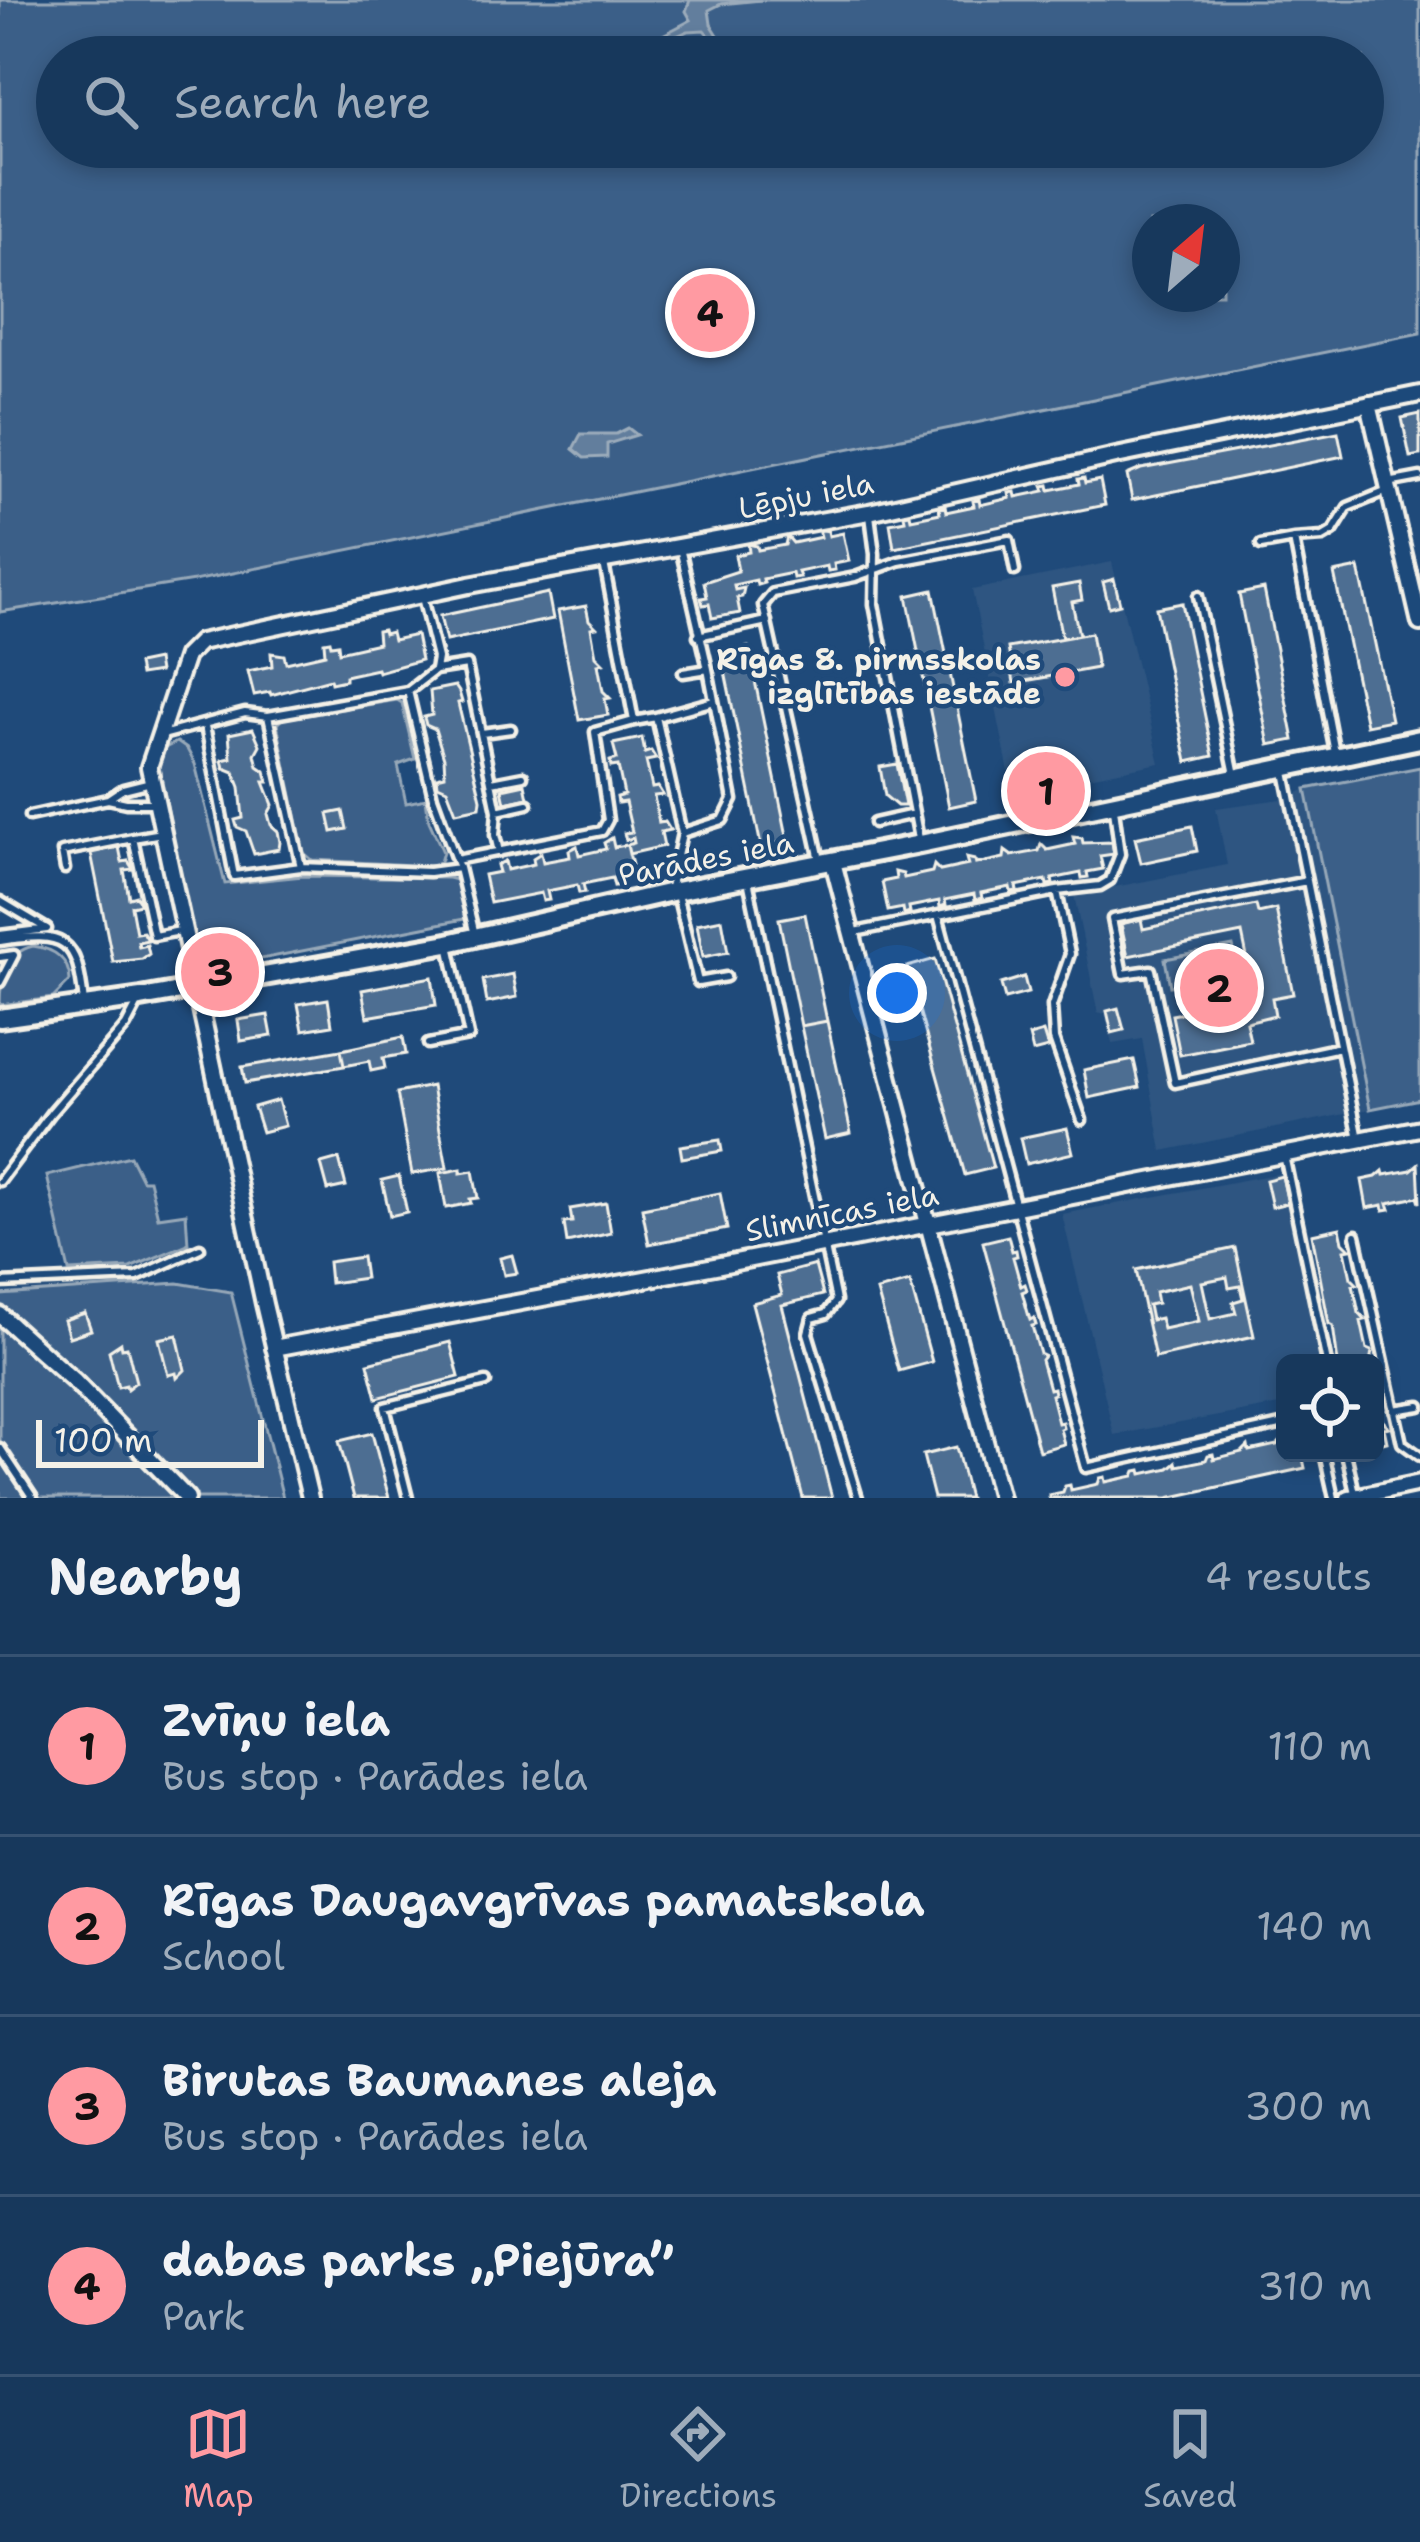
<!DOCTYPE html>
<meta charset="utf-8">
<style>
:root{--surface:#17385c;--page:#203f62;--text:#f1f3f6;--muted:#9eacbb;--line:#365272;--accent:#ff9aa2}
body{margin:0;font-family:"Shantell Sans",sans-serif;background:var(--page);color:var(--text)}
.controls{position:absolute;right:36px;bottom:36px;display:grid;overflow:hidden;border-radius:18px;box-shadow:0 6px 18px #0003}
.controls button{width:108px;height:108px;display:grid;place-items:center;padding:0;border:0;border-bottom:3px solid var(--line);background:var(--surface);color:var(--text);font:60px sans-serif}
.compass{position:absolute;left:1132px;top:204px;width:108px;height:108px;border-radius:50%;background:var(--surface);box-shadow:0 6px 18px #0003;rotate:28deg}
.scale{position:absolute;left:36px;bottom:30px;width:228px;box-sizing:border-box;padding-left:12px;border:6px solid #f4f1e8;border-top:0;font-size:33px;line-height:42px;white-space:nowrap;color:#f4f1e8;-webkit-text-stroke:9px #1f4a7a;paint-order:stroke}
.you{position:absolute;left:897px;top:993px;width:42px;height:42px;margin:-30px;border:9px solid #fff;border-radius:50%;background:#1a73e8;box-shadow:0 0 0 18px #1a73e833}
.badge{display:grid;place-items:center;width:78px;height:78px;border-radius:50%;background:var(--accent);color:#111;font-size:39px;font-weight:700}
.pin{position:absolute;translate:-50% -50%;border:6px solid #fff;box-shadow:0 3px 12px #0006}
.list{margin:0;padding:0;list-style:none}
h2{display:flex;justify-content:space-between;align-items:center;height:156px;margin:0;padding:0 48px;font-size:51px}
h2 small{font-size:39px;font-weight:400;color:var(--muted)}
.list li{display:grid;grid-template-columns:78px 1fr auto;gap:36px;align-items:center;box-sizing:border-box;height:180px;padding:0 48px;border-top:3px solid var(--line)}
.list b{display:block;font-size:45px;white-space:nowrap}
.list p{margin:0;font-size:39px;white-space:nowrap;color:var(--muted)}
.list em{font-size:39px;font-style:normal;color:var(--muted)}
.icon{flex:none;width:66px;height:66px;fill:none;stroke:currentColor;stroke-width:2;stroke-linecap:round;stroke-linejoin:round}
.map{position:relative;flex:none;width:1420px;height:1498px;overflow:hidden}
.search{position:absolute;background:var(--surface);box-shadow:0 6px 18px #0003;left:36px;right:36px;top:36px;height:132px;display:flex;align-items:center;gap:30px;box-sizing:border-box;padding:0 42px;border-radius:66px;color:var(--muted);font-size:45px}
.sheet{height:876px;background:var(--surface)}
nav{display:flex;justify-content:space-around;align-items:center;box-sizing:border-box;height:168px;border-top:3px solid var(--line);background:var(--surface);font-size:33px;color:var(--muted)}
nav a{display:grid;justify-items:center;gap:6px}
nav .on{color:var(--accent)}
.map>svg:first-child{display:block}
.built{fill:#2d5581}
.green{fill:#3a5f88;stroke:#97a8b8;stroke-width:3;fill-rule:evenodd}
.water{fill:#627e9d;stroke:#9cacbb;stroke-width:3}
.building{fill:#4d6e92;stroke:#f4f1e8;stroke-width:3;fill-rule:evenodd}
.lines{fill:none;stroke-linecap:round;stroke-linejoin:round}
.service-casing{stroke:#f4f1e8;stroke-width:15}
.minor-casing{stroke:#f4f1e8;stroke-width:22}
.tertiary-casing{stroke:#f4f1e8;stroke-width:26}
.service{stroke:#1f4a7a;stroke-width:6}
.minor{stroke:#1f4a7a;stroke-width:14}
.tertiary{stroke:#1f4a7a;stroke-width:16}
.poi-dot{fill:#ff9aa2;stroke:#1f4a7a;stroke-width:4.5}
.labels{text-anchor:middle;stroke-width:9;stroke-linejoin:round;paint-order:stroke}
.street-label{font-size:30px;fill:#f4f1e8;stroke:#1f4a7a}
.poi-label{font-size:30px;font-weight:bold;fill:#f4f1e8;stroke:#1f4a7a;text-anchor:end}
</style>
<div class="map">
<svg width="1420" height="1498" viewBox="0 0 1420 1498">
<rect width="100%" height="100%" fill="#1f4a7a"/>
<filter id="ink" filterUnits="userSpaceOnUse"><feTurbulence type="fractalNoise" baseFrequency=".00833" numOctaves="2"/><feDisplacementMap in="SourceGraphic" scale="24" xChannelSelector="R" yChannelSelector="G"/><feConvolveMatrix kernelMatrix="1 2 1 2 8 2 1 2 1" color-interpolation-filters="sRGB"/></filter>
<g filter="url(#ink)">
<path class="built" d="M1112 562 1160 763 1013 792 972 590Z
M1306 789 1370 1109 1162 1151 1142 1039 1112 1044 1105 1013 1098 1014 1074 895 1227 865 1216 808 1289 798Z
M1281 1173 1319 1363H1285V1404L1114 1435 1062 1214Z"/>
<path class="green" d="M0 0H1420V333L194 581 0 612ZM57 57H1363V147H57ZM1150 222H1222V294H1150Z
M397 700 402 703 415 759 398 765 406 803 426 799 429 821 443 852 440 862 433 866 312 860 304 853 277 724 282 719Z
M177 742 187 749 195 764 225 884 303 876 448 878 456 880 469 918 200 971 158 761 165 748Z
M1420 767V1099L1370 1109 1306 789Z
M33 946C54 949 69 958 70 981L53 998 0 1005C0 979 5 953 33 946Z
M1233 946 1240 974 1170 986 1165 959Z
M130 1156 142 1180H149L158 1217 186 1213 188 1244 130 1268 69 1271 47 1176Z
M178 1283 231 1292 283 1498H0V1295Z"/>
<path class="water" d="M690 0H761L721 4 709 10 711 24 723 43 714 41 704 30 688 31 672 38 665 57H656L659 37 691 20 686 11Z
M628 428 637 435 607 444V457L584 458 573 449 581 434H616Z"/>
<path class="building" d="M1420 414V455L1410 457 1402 418Z
M1338 432 1343 456 1132 500 1127 475 1141 469Z
M1084 478 1085 483 1100 480 1105 505 894 548 890 523 905 520 904 515 910 514 911 519 940 513 939 508 945 506 946 512 974 506 973 501 979 499 980 505 1010 498 1009 493 1015 492 1016 497 1045 491 1043 486 1049 485 1050 490 1079 484 1078 479Z
M819 529 828 531 829 536 843 533 849 561 834 564 835 570 828 571 827 566 798 572 800 577 793 578 792 573 763 579 764 583 757 585 756 580 734 585 735 590 744 588 742 597 737 598 740 613 712 618 709 604 703 605 701 598 707 597 704 582 738 571 735 555 749 552 748 544 757 546 758 550 785 545 787 536 793 543 821 537Z
M1359 568 1391 720 1366 725 1334 573Z
M1114 579 1120 604 1109 607 1103 582Z
M1079 583 1082 600 1072 602 1079 635 1062 638 1052 588Z
M1264 589 1294 740 1269 745 1239 594Z
M933 590 976 801 949 807 907 596Z
M548 593 553 619 446 641 440 616Z
M1182 603 1213 756 1187 762 1156 608Z
M586 606 589 620 596 627 591 628 596 656 603 663 598 664 603 691 610 698 605 699 608 715 579 720 558 611Z
M383 630 384 634 391 632 393 640 416 635 421 660 378 672 377 669 345 676V680L331 683 330 679 271 695 270 692 254 695 248 671 272 666 271 653 284 655 286 663 325 654 324 642 330 641 331 645 338 644 339 652 378 643 377 631Z
M1091 633 1097 668 1014 683 1008 648Z
M748 647 788 841 761 846 721 652Z
M157 660 159 672 140 675 138 664Z
M455 686 459 692 462 702 458 703 481 799 480 807 456 812 447 789 438 785 437 777 445 775 444 758 435 729 426 725 424 717 432 715 430 691Z
M253 729 260 745 255 754 258 766 265 771 268 782H264L273 805 268 814 271 825 278 831 280 842 279 849 254 854 246 831 237 827 235 820 243 818 240 787 234 772 224 768 222 760 231 758 229 734Z
M642 738 645 753 651 751 656 759 646 761 652 788 658 787 663 795 654 796 659 823 665 822 670 830 661 832 664 846 629 854 627 845 634 843 633 838 626 840 624 833 632 832 625 802 618 803 617 797 624 795 618 766 611 767 610 761 617 759 613 744Z
M897 764 905 806H897L885 796 880 767Z
M525 784 528 798 505 803 502 789Z
M343 811 347 829 332 832 328 814Z
M1192 826 1197 851 1141 863 1135 838Z
M1073 837 1082 838 1083 843 1112 842 1114 854 1100 856 1103 869 1087 872 1088 877 1082 878 1081 873 1052 879 1053 884 1047 885 1046 880 1016 886 1017 891 1011 892 1010 887 981 893 982 898 975 900 974 894 945 900 946 905 940 907 939 901 909 907 910 912 904 914 903 908 888 911 882 882 896 879 895 872 903 874 904 878 932 872 934 865 940 871 968 865 966 858 975 860 976 864 1004 858 1005 851 1012 856 1039 851 1041 844 1047 850 1075 844Z
M612 838 614 847 627 845 634 873 618 876 620 885 614 886 612 878 583 884 585 892 579 893 577 885 547 891 549 900 543 901 541 893 490 903 484 875 499 872 497 865 505 861 507 870 534 864 533 858 541 853 543 862 570 857 569 850 577 846 579 855 606 849 604 843Z
M119 847 122 862 128 861 133 869 124 870 129 898 136 896 141 904 131 906 136 933 143 932 148 940 138 942 139 947 147 945 149 954 142 959 113 962 91 853Z
M1256 905 1258 913 1276 909 1293 994 1272 998 1275 1015 1246 1022 1250 1041 1180 1055 1172 1015 1203 1009 1201 996 1253 986 1242 933 1128 956 1121 924 1141 919 1143 929Z
M805 914 827 1021 801 1026 779 919Z
M722 919 728 952 703 957 697 924Z
M935 959 993 1168 965 1175 907 967Z
M513 974 517 997 487 1003 483 980Z
M432 977 436 1005 367 1017 362 990Z
M1024 977 1028 993 1005 999 1001 984Z
M328 999 332 1025 303 1030 298 1004Z
M1118 1008 1124 1030 1112 1033 1107 1011Z
M268 1015 272 1036 241 1041 238 1020Z
M827 1021 851 1133 825 1139 801 1026Z
M1043 1032 1048 1048 1033 1052 1029 1036Z
M403 1037 406 1054 383 1058 385 1068 371 1071 369 1061 344 1066 341 1050Z
M341 1050 344 1066 245 1083 242 1067Z
M1134 1060 1140 1087 1089 1098 1084 1070Z
M432 1086 447 1168 412 1174 397 1093Z
M278 1100 285 1126 262 1132 254 1107Z
M1067 1128 1073 1153 1026 1164 1020 1138Z
M720 1140 722 1151 682 1158 680 1146Z
M339 1159 346 1186 328 1190 321 1164Z
M1418 1164 1420 1203 1418 1197 1388 1203 1390 1209 1384 1210 1383 1205 1367 1208 1362 1180 1376 1177 1383 1171 1384 1175 1411 1170Z
M461 1169V1173L473 1171 478 1198 470 1199 471 1203 446 1208 440 1173Z
M399 1176 407 1212 390 1216 382 1180Z
M1282 1176 1288 1203 1272 1207 1266 1180Z
M720 1193 727 1229 649 1244 642 1208Z
M606 1203 611 1233 567 1243 564 1223 572 1222 570 1209Z
M1340 1228 1343 1242 1350 1249 1345 1250 1351 1278 1357 1284 1353 1285 1359 1313 1365 1320 1361 1321 1367 1349 1372 1351 1370 1363H1338L1333 1326 1329 1324 1312 1234Z
M1008 1236 1012 1251 1016 1250 1017 1256 1013 1257 1021 1286 1025 1284 1027 1290 1022 1292 1030 1320 1034 1318 1036 1325 1032 1326 1040 1354 1044 1356 1041 1360 1049 1389 1053 1388 1054 1394 1051 1395 1058 1423 1062 1422 1063 1428 1060 1429 1064 1444 1039 1451 983 1242Z
M1235 1248 1254 1336 1155 1358 1136 1270ZM1227 1277 1229 1288 1240 1286 1243 1299 1233 1302 1236 1313 1210 1319 1202 1282ZM1190 1284 1199 1321 1163 1329 1160 1318 1151 1320 1148 1305 1157 1303 1155 1292Z
M512 1255 517 1273 504 1275 500 1258Z
M362 1257 365 1278 330 1283 328 1262Z
M815 1265 823 1295 782 1305 832 1498H803L752 1303 782 1295 777 1275Z
M910 1282 932 1362 899 1371 877 1291Z
M85 1313 91 1330 69 1337 64 1320Z
M177 1335 185 1370 177 1378 176 1373 168 1375 159 1339Z
M450 1342 459 1377 377 1398 368 1363Z
M121 1343 122 1348 127 1347 136 1382 127 1389 126 1385 118 1387 109 1351Z
M1375 1384 1380 1387 1381 1391 1377 1392 1382 1420 1389 1427 1384 1428 1387 1442 1375 1445Z
M372 1433 389 1498H354L339 1441Z
M1284 1438 1285 1453H1308L1302 1454 1305 1468 1168 1498H1049V1495L1063 1492 1065 1486 1070 1485 1071 1490 1098 1484 1100 1478 1105 1477 1106 1482 1134 1476 1136 1471 1141 1470 1142 1474 1169 1468 1176 1462 1177 1466 1206 1460 1208 1455 1213 1454 1214 1459 1242 1452 1248 1446 1249 1451 1277 1445Z
M956 1447 969 1498H934L923 1455Z"/>
<g class="lines">
<defs>
<path id="service" d="M1388 483 1420 477
M870 515 875 554 874 604 919 839
M1294 539 1323 537 1333 531 1348 507 1385 492
M1261 545 1294 539 1335 753
M680 548 708 669 733 800 723 820 682 833
M604 563 634 721 656 717 682 833 670 888
M1198 596 1235 775
M422 597 437 658 435 670
M698 636 767 621
M683 673 708 669
M408 691 433 797 459 868 475 935
M656 717 714 701
M205 726 234 876 301 867 429 872 459 868
M482 733 511 729
M162 735 245 713 268 716
M1285 772 1359 1139
M492 782 523 776
M108 799 126 803H157
M497 811 528 804
M29 816 108 799 123 789 151 782
M874 823 914 814
M162 833 133 838 154 936 180 931
M456 860 602 831 608 820 595 732 634 721
M820 860 763 605 773 593 855 577 899 561 1009 540 1015 571
M301 867 268 716 408 691 435 670 467 665 497 811 495 835 499 852
M65 869 62 852 133 838
M748 880 836 1301 826 1314 812 1318 808 1333 858 1498
M1307 881 1112 919 1123 974 1151 970 1175 1083 1340 1047
M1057 891 1070 954 1052 1006 1054 1039 1082 1120
M677 894 698 982 726 977
M0 901 47 929 0 935
M938 915 1086 1468 1285 1424
M855 932 1057 891 1100 886 1110 880 1120 854 1114 809
M0 941C66 931 77 938 84 1003
M0 957 14 955 0 982
M428 1044 469 1036 449 945
M1284 1155 1327 1363
M0 1181 51 1113 126 1026 139 1001
M1356 1235 1402 1443 1420 1456
M0 1283 137 1277 200 1248
M1394 1410 1420 1406
M0 1448 33 1498
M1324 1453 1334 1498
M1346 1453 1355 1493
M408 1498 385 1407 486 1382"/>
<path id="minor" d="M1369 404 1420 623
M833 862 1000 1498
M0 1315 75 1382 187 1498
M274 1348 715 1266 1420 1128
M310 1498 264 1304 149 767 186 656 200 642 469 585 869 512 1116 456 1420 394
M1349 1498 1420 1483"/>
<path id="tertiary" d="M0 1018 141 998 448 943 676 891 920 844 1420 739"/>
</defs>
<use href="#service" class="service-casing"/>
<use href="#minor" class="minor-casing"/>
<use href="#tertiary" class="tertiary-casing"/>
<use href="#service" class="service"/>
<use href="#minor" class="minor"/>
<use href="#tertiary" class="tertiary"/>
</g>
</g>
<circle class="poi-dot" cx="1065" cy="677" r="12"/>
<g class="labels">
<g class="street-label">
<text transform="translate(806 496) rotate(-11)" y="10">Lēpju iela</text>
<text transform="translate(706 859) rotate(-11)" y="10">Parādes iela</text>
<text transform="translate(842 1213) rotate(-11)" y="10">Slimnīcas iela</text>
</g>
<g class="poi-label">
<text x="1041" y="670">Rīgas 8. pirmsskolas<tspan x="1041" dy="34">izglītības iestāde</tspan></text>
</g>
</g>
</svg>
<div class="controls">
<button><svg class="icon" aria-label="locate" viewBox="0 0 24 24"><circle cx="12" cy="12" r="6"/><path d="M12 2v4M12 18v4M2 12h4M18 12h4"/></svg></button>
</div>
<svg class="compass" viewBox="-18 -18 36 36"><path d="M0-13l5 13h-10z" fill="#e53935"/><path d="M0 13l5-13h-10z" fill="#9eacbb"/></svg>
<div class="scale">100 m</div>
<div class="you"></div>
<div class="pin badge" style="left:1046px;top:791px">1</div>
<div class="pin badge" style="left:1219px;top:988px">2</div>
<div class="pin badge" style="left:220px;top:972px">3</div>
<div class="pin badge" style="left:710px;top:313px">4</div>
<div class="search"><svg class="icon" aria-label="search" viewBox="0 0 24 24"><circle cx="10" cy="10" r="6"/><path d="M15 15l6 6"/></svg>Search here</div>
</div>
<section class="sheet">
<h2>Nearby<small>4 results</small></h2>
<ul class="list">
<li><span class="badge">1</span><div><b>Zvīņu iela</b><p>Bus stop · Parādes iela</p></div><em>110 m</em></li>
<li><span class="badge">2</span><div><b>Rīgas Daugavgrīvas pamatskola</b><p>School</p></div><em>140 m</em></li>
<li><span class="badge">3</span><div><b>Birutas Baumanes aleja</b><p>Bus stop · Parādes iela</p></div><em>300 m</em></li>
<li><span class="badge">4</span><div><b>dabas parks „Piejūra”</b><p>Park</p></div><em>310 m</em></li>
</ul>
</section>
<nav>
<a class="on"><svg class="icon" aria-label="map" viewBox="0 0 24 24"><path d="M3 6l6-2 6 2 6-2v14l-6 2-6-2-6 2zM9 4v14M15 6v14"/></svg>Map</a>
<a><svg class="icon" aria-label="directions" viewBox="0 0 24 24"><path d="M12 3l9 9-9 9-9-9zM9 14v-3h6M13 9l2 2-2 2"/></svg>Directions</a>
<a><svg class="icon" aria-label="saved" viewBox="0 0 24 24"><path d="M7 4h10v16l-5-4-5 4z"/></svg>Saved</a>
</nav>
